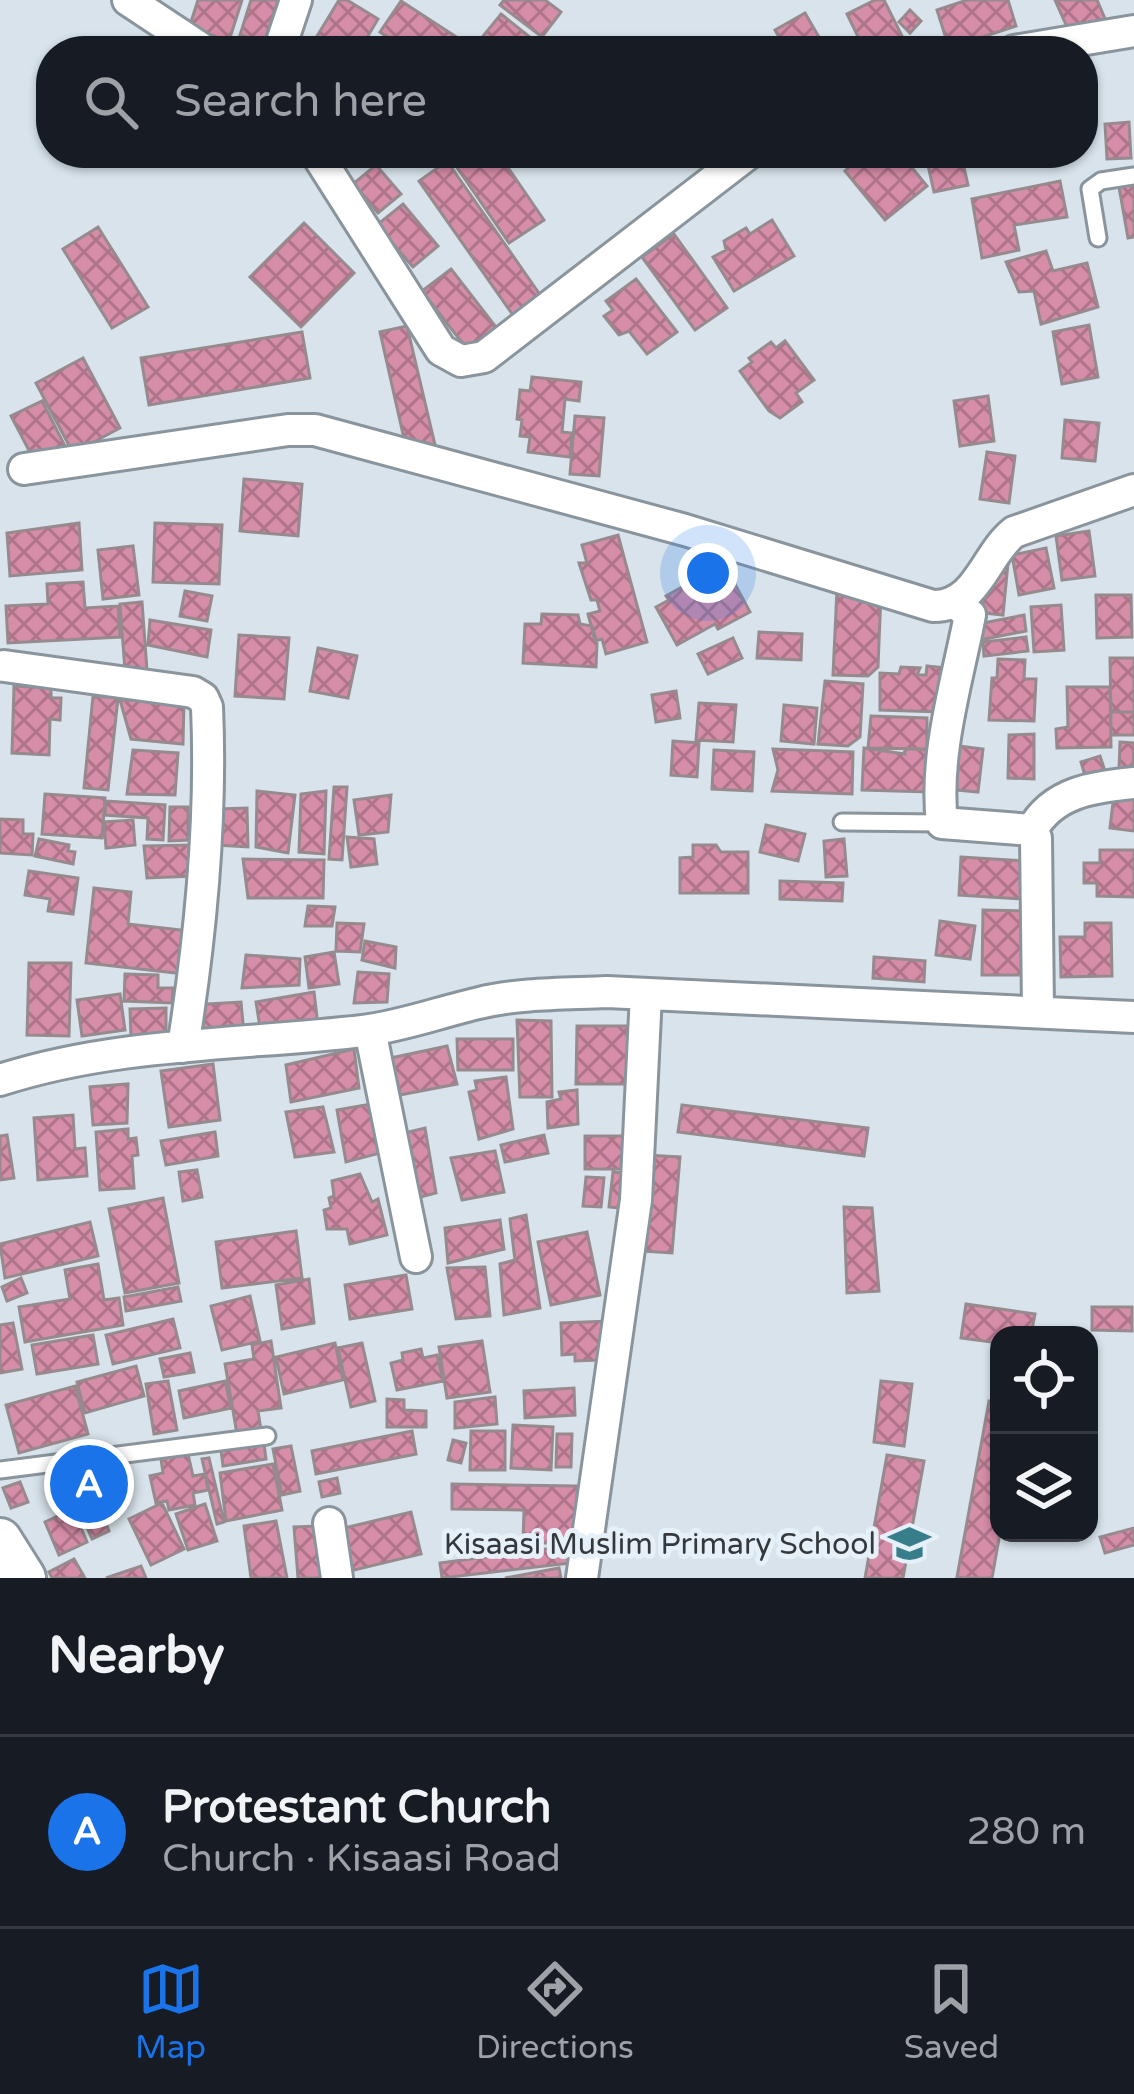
<!DOCTYPE html>
<meta charset="utf-8">
<style>
:root{--surface:#171b24;--page:#20242c;--text:#f1f3f6;--muted:#9ea1a6;--line:#363941;--accent:#1a73e8}
body{margin:0;font-family:"Varela Round",sans-serif;background:var(--page);color:var(--text)}
.controls{position:absolute;right:36px;bottom:36px;display:grid;overflow:hidden;border-radius:24px;box-shadow:0 3px 9px #0004}
.controls button{width:108px;height:108px;display:grid;place-items:center;padding:0;border:0;border-bottom:3px solid var(--line);background:var(--surface);color:var(--text);font:60px sans-serif}
.you{position:absolute;left:708px;top:573px;width:42px;height:42px;margin:-30px;border:9px solid #fff;border-radius:50%;background:#1a73e8;box-shadow:0 0 0 18px #1a73e833}
.badge{display:grid;place-items:center;width:78px;height:78px;border-radius:50%;background:var(--accent);color:#fff;font-size:39px;font-weight:700}
.pin{position:absolute;translate:-50% -50%;border:6px solid #fff;box-shadow:0 3px 12px #0006}
.list{margin:0;padding:0;list-style:none}
h2{display:flex;justify-content:space-between;align-items:center;height:156px;margin:0;padding:0 48px;font-size:51px}
h2 small{font-size:39px;font-weight:400;color:var(--muted)}
.list li{display:grid;grid-template-columns:78px 1fr auto;gap:36px;align-items:center;box-sizing:border-box;height:192px;padding:0 48px;border-top:3px solid var(--line)}
.list b{display:block;font-size:45px;white-space:nowrap}
.list p{margin:0;font-size:39px;white-space:nowrap;color:var(--muted)}
.list em{font-size:39px;font-style:normal;color:var(--muted)}
.icon{flex:none;width:66px;height:66px;fill:none;stroke:currentColor;stroke-width:2;stroke-linecap:round;stroke-linejoin:round}
.map{position:relative;flex:none;width:1134px;height:1578px;overflow:hidden}
.search{position:absolute;background:var(--surface);box-shadow:0 3px 9px #0004;left:36px;right:36px;top:36px;height:132px;display:flex;align-items:center;gap:30px;box-sizing:border-box;padding:0 42px;border-radius:48px;color:var(--muted);font-size:45px}
.sheet{height:348px;background:var(--surface)}
nav{display:flex;justify-content:space-around;align-items:center;box-sizing:border-box;height:168px;border-top:3px solid var(--line);background:var(--surface);font-size:33px;color:var(--muted)}
nav a{display:grid;justify-items:center;gap:6px}
nav .on{color:var(--accent)}
.map>svg:first-child{display:block}
.building{fill:url(#building-cross-hatch);stroke:#978a8e;stroke-width:3}
.lines{fill:none;stroke-linecap:round;stroke-linejoin:round}
.lane-casing{stroke:#8a949c;stroke-width:21}
.street-casing{stroke:#8a949c;stroke-width:36}
.secondary-casing{stroke:#8a949c;stroke-width:48}
.lane{stroke:#fff;stroke-width:15}
.street{stroke:#fff;stroke-width:30}
.secondary{stroke:#fff;stroke-width:42}
.labels{text-anchor:middle;stroke-width:10;stroke-linejoin:round;paint-order:stroke}
.poi-label{font-size:30px;fill:#35393c;stroke:#e5f0f9;text-anchor:end}
</style>
<div class="map">
<svg width="1134" height="1578" viewBox="0 0 1134 1578">
<defs>
<pattern id="building-cross-hatch" width="8" height="8" patternUnits="userSpaceOnUse" patternTransform="scale(3)"><rect width="8" height="8" fill="#d68da7"/><path d="M0 0l8 8M0 8l8-8" fill="none" stroke="#ae7489"/></pattern>
</defs>
<rect width="100%" height="100%" fill="#d8e3eb"/>
<path class="building" d="M198 0H242L229 41 189 28Z
M251 0H278L264 43 240 35Z
M339 0H347L378 19 359 51H308Z
M504 0H545L561 12 542 37 500 5Z
M875 0H884L902 36 865 51 847 14Z
M967 0H1008L1016 26 949 48 937 10Z
M1055 0H1097L1106 21 1071 36Z
M401 1 467 44 462 51H409L380 32Z
M910 10 921 21 910 33 899 22Z
M805 13 827 51H787L775 30Z
M501 14 531 38 520 51H471Z
M1129 122 1131 158 1107 159 1105 124Z
M447 153H498L544 220 509 243Z
M841 153H900L927 186 885 220 845 171 851 165Z
M976 153H1009L1010 161 976 162Z
M961 154 968 185 934 192 927 161Z
M447 161 543 299 515 318 419 181Z
M376 165 401 194 378 213 353 184Z
M1060 181 1067 217 1014 225 1019 250 982 258 972 199Z
M1134 184V237L1128 238 1119 187Z
M403 204 438 246 413 267 377 225Z
M772 220 794 256 734 291 713 257 726 250 724 241 746 228 750 234Z
M304 223 354 273 301 327 250 277Z
M98 227 148 307 112 328 63 249Z
M674 234 727 308 695 330 642 257Z
M1046 251 1053 271 1087 263 1098 307 1041 324 1034 291 1019 292 1006 262Z
M451 269 499 331 470 353 422 291Z
M636 279 677 332 647 354 629 331 619 335 604 316 613 310 606 301Z
M1089 325 1098 377 1062 384 1053 332Z
M407 326 435 445 407 452 380 332Z
M302 332 310 378 149 405 141 358Z
M785 341 814 380 796 393 802 402 780 418 769 411 740 371 752 362 749 358 771 342 776 348Z
M83 358 120 428 73 453 36 383Z
M532 377 581 382 579 401 565 399 562 432 572 433 570 457 528 452 530 437 520 436 522 420 517 419 520 390 530 391Z
M988 396 994 441 960 446 954 401Z
M42 401 65 446 35 462 11 416Z
M575 416 604 418 599 476 570 474Z
M1065 420 1099 423 1095 461 1062 458Z
M987 452 1015 456 1009 503 980 499Z
M244 479 302 484 298 536 240 531Z
M79 523 82 570 10 576 7 533Z
M155 523 222 525 219 584 153 582Z
M1089 531 1095 576 1062 580 1056 536Z
M618 535 647 642 606 654 602 639 595 641 588 614 600 611 597 600H591L579 563H587L582 545Z
M133 546 139 595 103 599 98 550Z
M1046 548 1054 588 1019 595 1012 555Z
M996 562 1008 563 1003 615 983 613V579Z
M730 575 750 612 718 629 715 624 677 645 656 607 669 600 666 596 691 582 698 593Z
M83 582 85 608 118 606 120 637 8 643 6 606 48 604 47 584Z
M837 589 881 593 878 667 868 676 833 675Z
M185 591 212 596 207 621 180 616Z
M1096 595H1131L1132 637 1097 638Z
M142 602 147 670 125 671 120 604Z
M1061 605 1064 650 1034 652 1031 607Z
M542 614 578 615 580 624 592 626 597 643 596 667 523 663 525 624H541Z
M1024 615 1026 631 975 641 973 625Z
M150 620 211 630 207 657 148 645Z
M759 632 802 634 801 660 757 658Z
M239 635 289 638 284 699 235 696Z
M1026 637 1028 651 984 656 983 642Z
M733 638 742 658 708 674 698 654Z
M318 648 357 656 348 698 310 691Z
M1110 658H1134V712H1111Z
M998 659 1025 660 1024 679H1036L1034 721 989 720 992 678H997Z
M927 666 947 668 941 712 880 710V673L899 674 901 667 920 668 917 675H926Z
M825 681 863 684 860 737 848 746 818 744Z
M14 686 51 688V698H61L60 720 50 719 49 755 12 753Z
M1067 687H1110L1111 747 1057 748 1056 729 1068 727Z
M676 691 680 718 656 722 652 695Z
M93 696 118 698 108 790 84 788Z
M120 700 184 702 183 744 131 739Z
M699 703 736 705 733 742 696 740Z
M784 705 817 708 814 744 781 741Z
M1111 712H1134V735H1111Z
M871 716 927 718V749L868 748Z
M1034 734V779L1008 778 1009 735Z
M673 741 699 743 697 777 671 775Z
M1120 742 1134 743 1133 770H1119Z
M951 745 983 749 978 792 946 789Z
M864 748 905 754 904 749 932 750 930 792 862 790Z
M773 749 853 752 852 794 772 791 778 770Z
M133 750 178 753 175 795 127 794Z
M714 750 754 752 752 791 712 789Z
M1100 756 1105 771 1085 776 1081 762Z
M334 787H347L342 860 329 859Z
M257 791 295 795 288 853 256 847Z
M326 791 324 854 299 852 301 794Z
M45 794 105 798 102 838 42 834Z
M1114 794 1134 796V831L1110 828Z
M391 795 388 832 359 835 354 800Z
M106 801 165 805 163 840 147 839 148 818 105 815Z
M170 807H188V840L169 841Z
M247 808 248 847 217 845 219 809Z
M0 819 23 820V834H33L32 855 0 853Z
M133 820 135 845 106 848 104 822Z
M766 825 805 834 798 861 760 852Z
M347 837 374 839 377 864 351 867Z
M39 839 69 845 68 851 75 852 73 864 35 856Z
M844 839 847 876 826 877 824 841Z
M192 845 194 876 147 878 144 846Z
M693 845H716L721 852H748V893H680V858L693 857Z
M1100 850H1134V897L1097 896V883H1084V863H1100Z
M961 857 1025 861 1023 899 959 895Z
M243 859 324 860 323 898H248Z
M29 871 78 878 73 914 48 911 50 899 25 895Z
M780 881 843 883 842 901 780 899Z
M94 888 131 892 128 924 190 931 185 974 86 963Z
M308 906 335 907 332 926H305Z
M983 910 1027 911 1025 975H982Z
M940 921 975 926 970 959 936 955Z
M337 923 364 924 360 952 336 951Z
M1085 923H1111L1112 976 1061 977 1060 937H1085Z
M365 941 396 947 395 968 362 960Z
M334 952 339 984 309 988 305 957Z
M246 955 300 959 299 985 242 988Z
M874 957 925 961 924 982 873 978Z
M29 963H71L69 1036 27 1035Z
M358 972 389 974 387 1002 354 1003Z
M125 974 158 975V988H173L172 1003 124 1001Z
M314 992 318 1025 261 1034 256 1002Z
M120 994 125 1030 82 1036 77 1000Z
M241 1002 244 1034 197 1039 191 1005Z
M166 1008V1039H131L130 1009Z
M517 1020 551 1021 552 1097H520Z
M577 1026H638L636 1084H576Z
M457 1039H513V1070H458Z
M447 1046 457 1084 400 1095 391 1058Z
M354 1049 359 1088 291 1102 286 1065Z
M213 1064 220 1120 169 1127 161 1071Z
M506 1077 513 1129 479 1139 469 1092 477 1090 475 1081Z
M128 1084 127 1123 93 1125 90 1087Z
M577 1090 578 1124 548 1128 547 1102 561 1099 559 1092Z
M377 1103 384 1152 346 1162 337 1110Z
M682 1105 868 1128 864 1156 678 1132Z
M323 1107 334 1152 295 1157 286 1112Z
M73 1115 75 1149 85 1148 87 1176 38 1180 34 1118Z
M425 1128 436 1193 409 1200 401 1134Z
M128 1129V1139L136 1138 138 1155 132 1156 134 1188 100 1190 96 1132Z
M215 1132 218 1156 166 1165 161 1141Z
M7 1135 14 1178 0 1180V1136Z
M544 1135 548 1153 505 1162 501 1145Z
M585 1136H629V1169H585Z
M495 1151 504 1192 462 1200 451 1158Z
M645 1155 680 1157 672 1253 643 1251Z
M197 1170 202 1197 183 1201 179 1172Z
M613 1172 634 1174 630 1209 609 1207Z
M360 1174 372 1202 378 1199 387 1235 350 1244 347 1229H327L324 1210 331 1208 329 1198 334 1196 332 1181Z
M586 1177 604 1178 601 1207 583 1206Z
M163 1198 179 1283 125 1293 109 1209Z
M844 1207 872 1208 879 1291 847 1293Z
M526 1215 540 1308 504 1315 500 1264 515 1260 510 1219Z
M500 1220 504 1249 448 1263 445 1228Z
M90 1222 98 1256 5 1278 0 1244Z
M296 1231 302 1278 222 1288 216 1242Z
M587 1232 600 1295 551 1305 538 1242Z
M98 1264 104 1300 119 1298 123 1325 25 1342 19 1307 70 1299 65 1270Z
M485 1267 490 1316 456 1319 447 1268Z
M406 1275 412 1309 350 1319 345 1285Z
M21 1278 27 1293 7 1301 2 1287Z
M309 1279 314 1323 282 1329 276 1285Z
M178 1287 181 1301 126 1311 124 1297Z
M250 1296 260 1341 222 1350 211 1306Z
M966 1304 1035 1314 1031 1335H999V1343L961 1338Z
M1092 1307H1132V1331L1092 1330Z
M173 1319 180 1348 113 1364 106 1335Z
M609 1321 610 1353H598V1360L575 1361V1354L562 1355 561 1323Z
M13 1323 22 1369 0 1373V1325Z
M93 1335 98 1364 37 1374 32 1345Z
M271 1341 281 1408 258 1411 261 1430 237 1434 225 1364 254 1359 252 1345Z
M482 1341 490 1392 447 1398 439 1347Z
M335 1343 343 1380 284 1394 276 1357Z
M362 1343 375 1401 351 1407 338 1348Z
M421 1349 423 1358 437 1355 443 1381 397 1390 391 1363 403 1360 402 1353Z
M190 1353 194 1372 164 1377 160 1359Z
M136 1366 144 1396 85 1413 77 1382Z
M168 1381 177 1430 154 1434 146 1384Z
M225 1381 231 1408 184 1418 179 1391Z
M881 1381 912 1384 904 1446 874 1442Z
M75 1386 88 1434 19 1453 6 1405Z
M574 1388 575 1415 525 1418 524 1391Z
M495 1397 497 1424 455 1428V1402Z
M387 1399 404 1400V1410L426 1411V1427H387Z
M989 1401 999 1403 1000 1533 992 1578H964L957 1577Z
M513 1425 553 1427 551 1470 511 1468Z
M412 1431 416 1454 316 1474 312 1451Z
M471 1431H505V1470H470Z
M557 1434H572L571 1467H556Z
M453 1440 466 1443 461 1463 448 1460Z
M264 1444 266 1459 223 1466 221 1450Z
M291 1446 300 1491 282 1495 273 1449Z
M188 1454 193 1476 205 1474 208 1490 193 1493 195 1505 169 1510 167 1501 156 1503 150 1476 163 1473 161 1459Z
M887 1455 924 1461 903 1578H865Z
M209 1458 224 1522 217 1524 202 1459Z
M273 1464 282 1510 226 1521 220 1473Z
M337 1478 340 1493 322 1497 319 1482Z
M20 1482 28 1502 11 1508 3 1488Z
M452 1484 577 1486 576 1543H523L524 1510 452 1509Z
M162 1503 184 1549 151 1565 129 1519Z
M205 1504 217 1541 188 1550 176 1514Z
M73 1509 87 1542 59 1555 45 1522Z
M411 1512 421 1554 346 1572 336 1530Z
M104 1518 109 1531 92 1539 86 1525Z
M276 1521 287 1578H251L244 1526Z
M318 1526 325 1578H298L294 1527Z
M1134 1528V1545L1105 1553 1100 1537Z
M569 1546 571 1563 442 1578 440 1563Z
M74 1559 85 1578H52L49 1572Z
M141 1566 146 1578H106Z
M559 1568 561 1578H505Z"/>
<g class="lines">
<defs>
<path id="lane" d="M1098 238 1090 189 1101 181 1134 176
M842 822 942 823
M0 1470 267 1436"/>
<path id="street" d="M128 0 205 51
M279 51 296 0
M1014 51 1134 31
M316 153 441 350 461 361 484 357 749 153
M24 469 288 430H315L685 530 933 606C977 607 985 555 1014 532L1134 490
M956 603 970 615C957 682 934 755 942 823L1032 830 1036 838 1038 1010
M4 666 193 692 203 698 207 707C212 821 201 934 183 1047
M1032 830C1053 792 1093 787 1134 783
M370 1030 416 1257
M0 1080C117 1042 242 1045 363 1031 403 1026 440 1012 479 1003 520 993 565 994 607 992L1134 1017
M329 1523 337 1578
M582 1578 636 1200 646 994"/>
<path id="secondary" d="M0 1540 24 1578"/>
</defs>
<use href="#lane" class="lane-casing"/>
<use href="#street" class="street-casing"/>
<use href="#secondary" class="secondary-casing"/>
<use href="#lane" class="lane"/>
<use href="#street" class="street"/>
<use href="#secondary" class="secondary"/>
</g>
<defs>
<symbol id="school-bare" viewBox="-9 -9 18 18"><path d="M0-5L7-2L0 1L-7-2ZM-4 1L0 2.5L4 1V4Q0 6-4 4Z" fill="#377d8a" stroke="#e5f0f9" stroke-width="2.5" paint-order="stroke"/></symbol>
</defs>
<g fill-rule="evenodd">
<use href="#school-bare" x="880" y="1514" width="59" height="59"/>
</g>
<g class="labels">
<g class="poi-label">
<text x="876" y="1554">Kisaasi Muslim Primary School</text>
</g>
</g>
</svg>
<div class="controls">
<button><svg class="icon" aria-label="locate" viewBox="0 0 24 24"><circle cx="12" cy="12" r="6"/><path d="M12 2v4M12 18v4M2 12h4M18 12h4"/></svg></button>
<button><svg class="icon" aria-label="layers" viewBox="0 0 24 24"><path d="M12 4l9 5-9 5-9-5zM3 14l9 5 9-5"/></svg></button>
</div>
<div class="you"></div>
<div class="pin badge" style="left:89px;top:1484px">A</div>
<div class="search"><svg class="icon" aria-label="search" viewBox="0 0 24 24"><circle cx="10" cy="10" r="6"/><path d="M15 15l6 6"/></svg>Search here</div>
</div>
<section class="sheet">
<h2>Nearby<small></small></h2>
<ul class="list">
<li><span class="badge">A</span><div><b>Protestant Church</b><p>Church · Kisaasi Road</p></div><em>280 m</em></li>
</ul>
</section>
<nav>
<a class="on"><svg class="icon" aria-label="map" viewBox="0 0 24 24"><path d="M3 6l6-2 6 2 6-2v14l-6 2-6-2-6 2zM9 4v14M15 6v14"/></svg>Map</a>
<a><svg class="icon" aria-label="directions" viewBox="0 0 24 24"><path d="M12 3l9 9-9 9-9-9zM9 14v-3h6M13 9l2 2-2 2"/></svg>Directions</a>
<a><svg class="icon" aria-label="saved" viewBox="0 0 24 24"><path d="M7 4h10v16l-5-4-5 4z"/></svg>Saved</a>
</nav>
